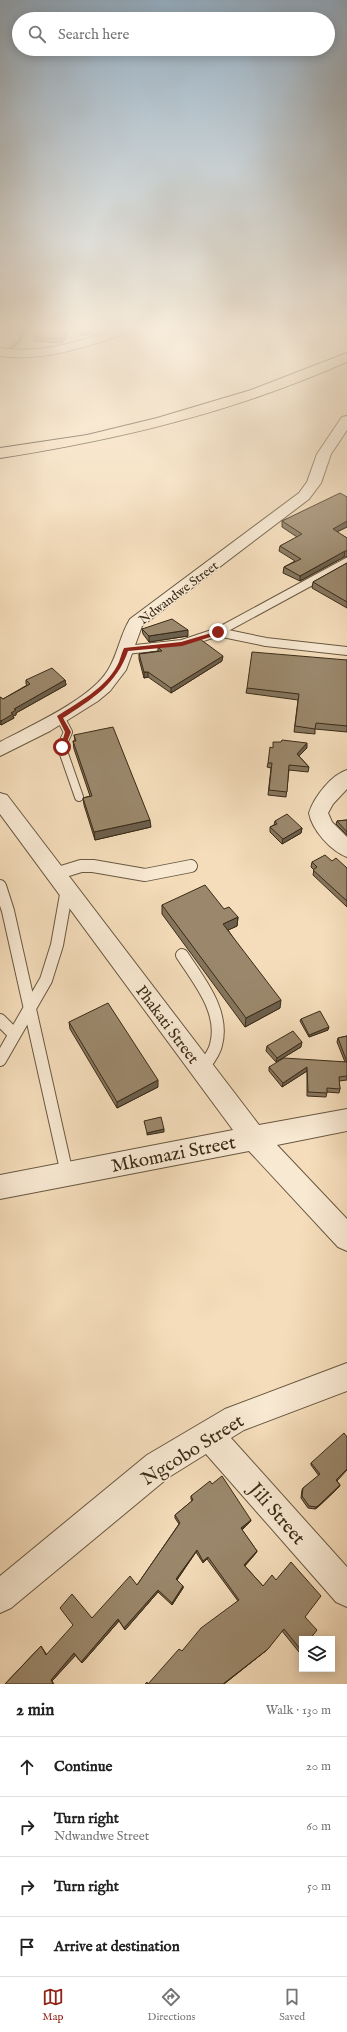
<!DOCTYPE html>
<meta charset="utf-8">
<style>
:root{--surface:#fff;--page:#f6f6f6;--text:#222;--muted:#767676;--line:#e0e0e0;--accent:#8f2418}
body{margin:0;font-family:"IM FELL English",serif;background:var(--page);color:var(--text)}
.controls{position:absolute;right:12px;bottom:12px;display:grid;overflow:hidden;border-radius:0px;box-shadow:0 2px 10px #0003}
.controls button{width:36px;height:36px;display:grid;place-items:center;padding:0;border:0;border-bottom:1px solid var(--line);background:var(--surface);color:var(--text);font:20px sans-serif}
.stop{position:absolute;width:12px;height:12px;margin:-9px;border:3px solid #8f2418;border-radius:50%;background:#fff}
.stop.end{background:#8f2418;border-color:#fff;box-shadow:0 1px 4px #0008}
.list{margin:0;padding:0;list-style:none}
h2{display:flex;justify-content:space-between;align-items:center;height:52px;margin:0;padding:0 16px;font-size:17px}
h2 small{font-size:13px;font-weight:400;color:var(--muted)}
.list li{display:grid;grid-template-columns:26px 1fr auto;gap:12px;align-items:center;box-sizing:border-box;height:60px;padding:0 16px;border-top:1px solid var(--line)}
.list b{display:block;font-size:15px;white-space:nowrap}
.list p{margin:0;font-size:13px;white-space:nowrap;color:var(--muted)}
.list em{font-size:13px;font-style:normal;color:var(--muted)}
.icon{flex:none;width:22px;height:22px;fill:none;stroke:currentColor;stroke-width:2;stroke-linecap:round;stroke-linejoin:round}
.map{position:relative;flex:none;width:347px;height:1684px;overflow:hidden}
.search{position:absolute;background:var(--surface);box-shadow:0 2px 10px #0003;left:12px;right:12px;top:12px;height:44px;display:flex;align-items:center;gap:10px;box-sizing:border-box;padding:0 14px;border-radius:22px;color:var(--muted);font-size:15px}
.sheet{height:292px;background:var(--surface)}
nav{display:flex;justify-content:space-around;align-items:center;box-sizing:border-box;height:56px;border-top:1px solid var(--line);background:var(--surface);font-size:11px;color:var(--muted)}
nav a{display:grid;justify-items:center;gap:2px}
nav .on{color:var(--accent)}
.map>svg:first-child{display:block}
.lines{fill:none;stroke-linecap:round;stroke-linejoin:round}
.stream{stroke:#847158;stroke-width:3.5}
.service-far1-casing{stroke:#695840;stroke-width:10}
.service-casing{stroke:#695840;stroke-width:14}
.minor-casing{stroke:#695840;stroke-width:2}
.trunk-casing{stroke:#3a2b17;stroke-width:2}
.service-far1{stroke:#f8e9d3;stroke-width:8}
.service{stroke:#f8e9d3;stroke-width:12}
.minor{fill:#f8e9d3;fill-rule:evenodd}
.trunk{fill:#f5ddbb;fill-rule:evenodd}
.wall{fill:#85755d;stroke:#3a2b17}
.shaded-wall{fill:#6c5f4c;stroke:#3a2b17}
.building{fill:#9b886c;stroke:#3a2b17}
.route{fill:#8f2418}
.labels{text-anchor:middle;stroke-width:3;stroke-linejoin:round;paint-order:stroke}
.far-street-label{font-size:13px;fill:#3a2b17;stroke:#f8e9d3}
.street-label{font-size:16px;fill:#3a2b17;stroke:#f8e9d3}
.near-street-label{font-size:19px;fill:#3a2b17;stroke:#f8e9d3}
</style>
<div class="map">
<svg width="347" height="1684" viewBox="0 0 347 1684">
<rect width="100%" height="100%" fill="#f5ddbb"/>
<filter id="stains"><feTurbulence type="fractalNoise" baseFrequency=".005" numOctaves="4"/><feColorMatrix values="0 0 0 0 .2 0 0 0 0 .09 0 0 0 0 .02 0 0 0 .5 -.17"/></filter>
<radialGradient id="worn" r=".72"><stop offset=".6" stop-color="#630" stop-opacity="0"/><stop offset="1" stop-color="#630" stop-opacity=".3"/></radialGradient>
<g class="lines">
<path class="stream" d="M8 351 19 341 23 332"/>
<defs>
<path id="service-far1" d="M218 632 266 642 347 651
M126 650 182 644 218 632 347 562
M60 717 68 732 63 743V751L79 797"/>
<path id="service" d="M55 874 81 866H93L145 875 191 866
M0 886 8 911 67 1174
M182 955C199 981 225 1012 216 1045 214 1054 207 1062 202 1069
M0 1020 14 1034
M0 1060 46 980 57 945 67 889"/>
<path id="minor" d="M109 332H127L125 334C84 347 44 362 0 356V348C39 354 73 343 109 332Z
M347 416V430L331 454 321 483 309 499 142 626 126 670 110 691 98 701 50 731 0 756V742C30 726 91 699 108 670 118 654 120 635 130 619L299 493 307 482 317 454 342 417Z
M347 770V789L333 804 328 813 332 822 347 837V857C331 851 312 830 309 813 314 797 331 775 347 770Z
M0 793 7 795 259 1125 347 1109V1131L277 1145 347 1219V1251L338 1247 249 1151 0 1199V1175L233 1130 0 814Z
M347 1363V1391L244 1430 231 1438 347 1567V1607L336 1602 206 1454 169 1477 11 1608 0 1613V1576L147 1455 225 1409Z"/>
<path id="trunk" d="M347 353V362C233 412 122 439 0 458V448L87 435 157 418 251 390Z"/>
</defs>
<use href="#service-far1" class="service-far1-casing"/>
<use href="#service" class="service-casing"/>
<use href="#minor" class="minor-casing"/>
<use href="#trunk" class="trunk-casing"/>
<use href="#service-far1" class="service-far1"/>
<use href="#service" class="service"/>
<use href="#minor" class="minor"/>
<use href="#trunk" class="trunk"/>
</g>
<path class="wall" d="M69 332 64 341 61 343 34 341V337Z
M76 332H94L83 336Z
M347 497V527L337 532 347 538V557H344L300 581 283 573 284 567 295 561 279 551 280 546 297 537 282 527V521Z
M347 563V608L312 588 313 582Z
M142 629 188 636 149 642 143 634Z
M158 647 222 661 171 693 148 677 144 678 139 659V654L158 651Z
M347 660V732L315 729V734L294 732 298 700 246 693 247 688Z
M26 680H65L66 685 16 713V715L13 716 14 718 1 725 0 724V697L3 699 27 685 26 684Z
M74 735 151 827 95 840 84 805 83 798 90 796 74 749 73 741H75Z
M307 748 299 756 309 767 308 772 289 770 286 797 268 795 271 768 267 767 268 763Z
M347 820V835L336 824 337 821Z
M275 821 302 828 301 833 282 844 270 832V827L274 825Z
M312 862 347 868V907L313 875 314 870 311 867Z
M162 905 224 909 238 917 237 926 228 930 280 1008 245 1027 162 914Z
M301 1019 328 1030 309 1037 300 1021Z
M69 1022 158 1087 117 1108 70 1029Z
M347 1036V1080L339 1081 340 1089 339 1093 327 1092 326 1097 307 1096V1071L282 1087 269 1071V1067L345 1062 337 1042 338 1038Z
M267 1046 301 1047 276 1062 266 1051Z
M347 1437V1470L337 1481 340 1485 339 1487 318 1507 315 1509 308 1508 301 1498 302 1490 303 1488 319 1476 311 1465V1463Z
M212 1484 251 1520 250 1522 242 1530 257 1551 256 1553 245 1566 263 1586 305 1617 302 1649 299 1652 282 1631 267 1650 224 1684H145H148L182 1651 238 1601 207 1559 203 1563 196 1552 177 1580 183 1586V1588L172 1605 158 1592 125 1630 119 1621 82 1663 75 1655 52 1681 5 1684 41 1646 47 1655 92 1618 137 1585 179 1524 175 1518V1515L192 1501 191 1499V1496Z"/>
<path class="shaded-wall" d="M66 332H69L64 341 61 343V339Z
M82 332H94L83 336Z
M347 521V527L332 534 333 529Z
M345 551 344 557 300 581V576Z
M188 630V636L149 642V636Z
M223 656 222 661 171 693V688Z
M144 672H148V677L144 678Z
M65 680 66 685 16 713V715L13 716 14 718 1 725V721L11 713 14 709Z
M307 743V748L296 759 297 754Z
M150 820 151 827 95 840 94 832Z
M302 828 301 833 282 844 283 839Z
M238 917 237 926 222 933 223 924Z
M281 1000 280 1008 245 1027 246 1018Z
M329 1027 328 1030 309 1037V1035Z
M302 1042 301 1047 276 1062 277 1058Z
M307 1067V1071L282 1087 283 1083Z
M158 1080V1087L117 1108V1102Z
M164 1129V1132L147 1135V1133Z
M340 1485 339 1487 318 1507 315 1509 316 1507Z
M251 1520 250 1522 240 1531 241 1528Z
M197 1550 196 1552 176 1581V1579Z
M257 1551 256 1553 243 1567 244 1565Z
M208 1557 207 1559 203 1563V1561Z
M183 1586V1588L172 1605V1603Z
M158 1590V1592L125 1630 124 1628Z
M118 1619 119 1621 82 1663 81 1662Z
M268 1649 224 1684H223Z
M74 1653 76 1655 52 1681 54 1684H53L51 1680Z"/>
<path class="building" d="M38 332H66L64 336 61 339 34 337Z
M340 493 347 497V521L333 529 347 538V551H345L300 576 284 567 301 559 280 546 302 534 282 521Z
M347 563V602L313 582Z
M172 619 188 630 149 636 142 629Z
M200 639 223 656 171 688 148 672H144L139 654 162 651 158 647 183 644Z
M252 652 347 660V726L316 723 315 729 295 726 299 694 247 688Z
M52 668 65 680 14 709 16 710 11 713 13 714 1 721 0 720V697L3 699 30 684 26 680Z
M113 727 150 820 94 832 83 798 92 796 73 741H76L74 735Z
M282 740 307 743 297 754 309 767 289 765 287 792 269 790 272 763H268L270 747 273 748V742H281Z
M287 814 302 828 283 839 270 827 277 824 275 821Z
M347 820V832L337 821Z
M325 855 332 861 336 858 347 868V901L313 870 317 867 312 862Z
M205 885 224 909 229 907 238 917 223 924 281 1000 246 1018 162 905Z
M108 1003 158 1080 117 1102 69 1022Z
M320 1011 329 1027 309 1035 301 1019Z
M293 1031 302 1042 277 1058 267 1046Z
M347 1036V1062L338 1038Z
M284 1058 347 1062V1076L339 1077 340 1089 327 1088V1093L308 1092 307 1067 283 1083 269 1067Z
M161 1117 164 1129 147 1133 144 1121Z
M344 1433 347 1437V1469L336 1480 340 1485 319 1505 316 1507 309 1506 302 1496 303 1488 320 1474 311 1463Z
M222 1476 251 1520 241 1528 257 1551 244 1565 263 1586 272 1575 276 1580 291 1562 321 1596 305 1617 317 1630 310 1639H302V1649L301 1650 284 1629 268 1649 223 1684H145L147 1682 148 1684 179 1649 182 1651 201 1628 239 1600 208 1557 203 1561 197 1550 176 1579 183 1586 172 1603 158 1590 124 1628 118 1619 81 1662 74 1653 51 1680 53 1684H5L41 1646 46 1655 73 1625 60 1608 72 1594 92 1618 130 1576 137 1585 180 1523 175 1515 193 1500 191 1496 210 1481 212 1484Z"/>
<linearGradient id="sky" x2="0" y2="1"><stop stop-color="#93acc0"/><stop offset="0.58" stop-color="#faf0e0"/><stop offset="1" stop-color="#faf0e0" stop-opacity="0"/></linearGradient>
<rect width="347" height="568" fill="url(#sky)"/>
<path class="route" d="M218 631 220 634 182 646 128 651C117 684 91 700 63 718L71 732 64 749H60L65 732 57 716C79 702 104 689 117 666 120 661 121 654 124 648L181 642Z"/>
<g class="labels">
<g class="far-street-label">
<text transform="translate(178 592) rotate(-37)" y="5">Ndwandwe Street</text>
</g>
<g class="street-label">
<text transform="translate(168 1024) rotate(53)" y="6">Phakati Street</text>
</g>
<g class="near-street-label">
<text transform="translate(173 1153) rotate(-11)" y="7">Mkomazi Street</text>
<text transform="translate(192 1449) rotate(-32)" y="7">Ngcobo Street</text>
<text transform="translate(278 1513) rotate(49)" y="7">Jili Street</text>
</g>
</g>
<rect width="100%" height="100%" filter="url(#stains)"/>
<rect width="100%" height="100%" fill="url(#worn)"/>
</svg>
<div class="controls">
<button><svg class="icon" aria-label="layers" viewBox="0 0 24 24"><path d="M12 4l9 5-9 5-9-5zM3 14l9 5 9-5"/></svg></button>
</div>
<div class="stop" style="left:62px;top:747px"></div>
<div class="stop end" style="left:218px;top:632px"></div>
<div class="search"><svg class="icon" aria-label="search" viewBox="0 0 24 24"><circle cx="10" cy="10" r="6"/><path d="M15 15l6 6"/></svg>Search here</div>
</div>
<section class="sheet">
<h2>2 min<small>Walk · 130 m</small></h2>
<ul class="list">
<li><svg class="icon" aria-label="ahead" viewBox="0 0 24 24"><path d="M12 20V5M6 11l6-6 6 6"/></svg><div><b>Continue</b></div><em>20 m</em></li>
<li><svg class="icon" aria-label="right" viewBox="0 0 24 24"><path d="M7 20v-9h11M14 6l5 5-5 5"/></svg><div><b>Turn right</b><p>Ndwandwe Street</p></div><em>60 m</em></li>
<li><svg class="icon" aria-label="right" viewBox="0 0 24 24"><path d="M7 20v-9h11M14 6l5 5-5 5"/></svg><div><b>Turn right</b></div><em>50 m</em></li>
<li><svg class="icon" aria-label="arrive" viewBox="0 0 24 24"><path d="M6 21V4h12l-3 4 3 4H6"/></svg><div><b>Arrive at destination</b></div></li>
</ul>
</section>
<nav>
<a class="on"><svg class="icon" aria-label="map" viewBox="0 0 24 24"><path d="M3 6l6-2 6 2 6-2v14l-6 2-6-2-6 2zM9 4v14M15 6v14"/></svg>Map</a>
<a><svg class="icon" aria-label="directions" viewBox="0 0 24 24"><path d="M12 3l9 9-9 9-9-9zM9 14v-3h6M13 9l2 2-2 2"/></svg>Directions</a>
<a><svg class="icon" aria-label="saved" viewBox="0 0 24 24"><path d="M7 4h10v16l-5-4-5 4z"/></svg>Saved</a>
</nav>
